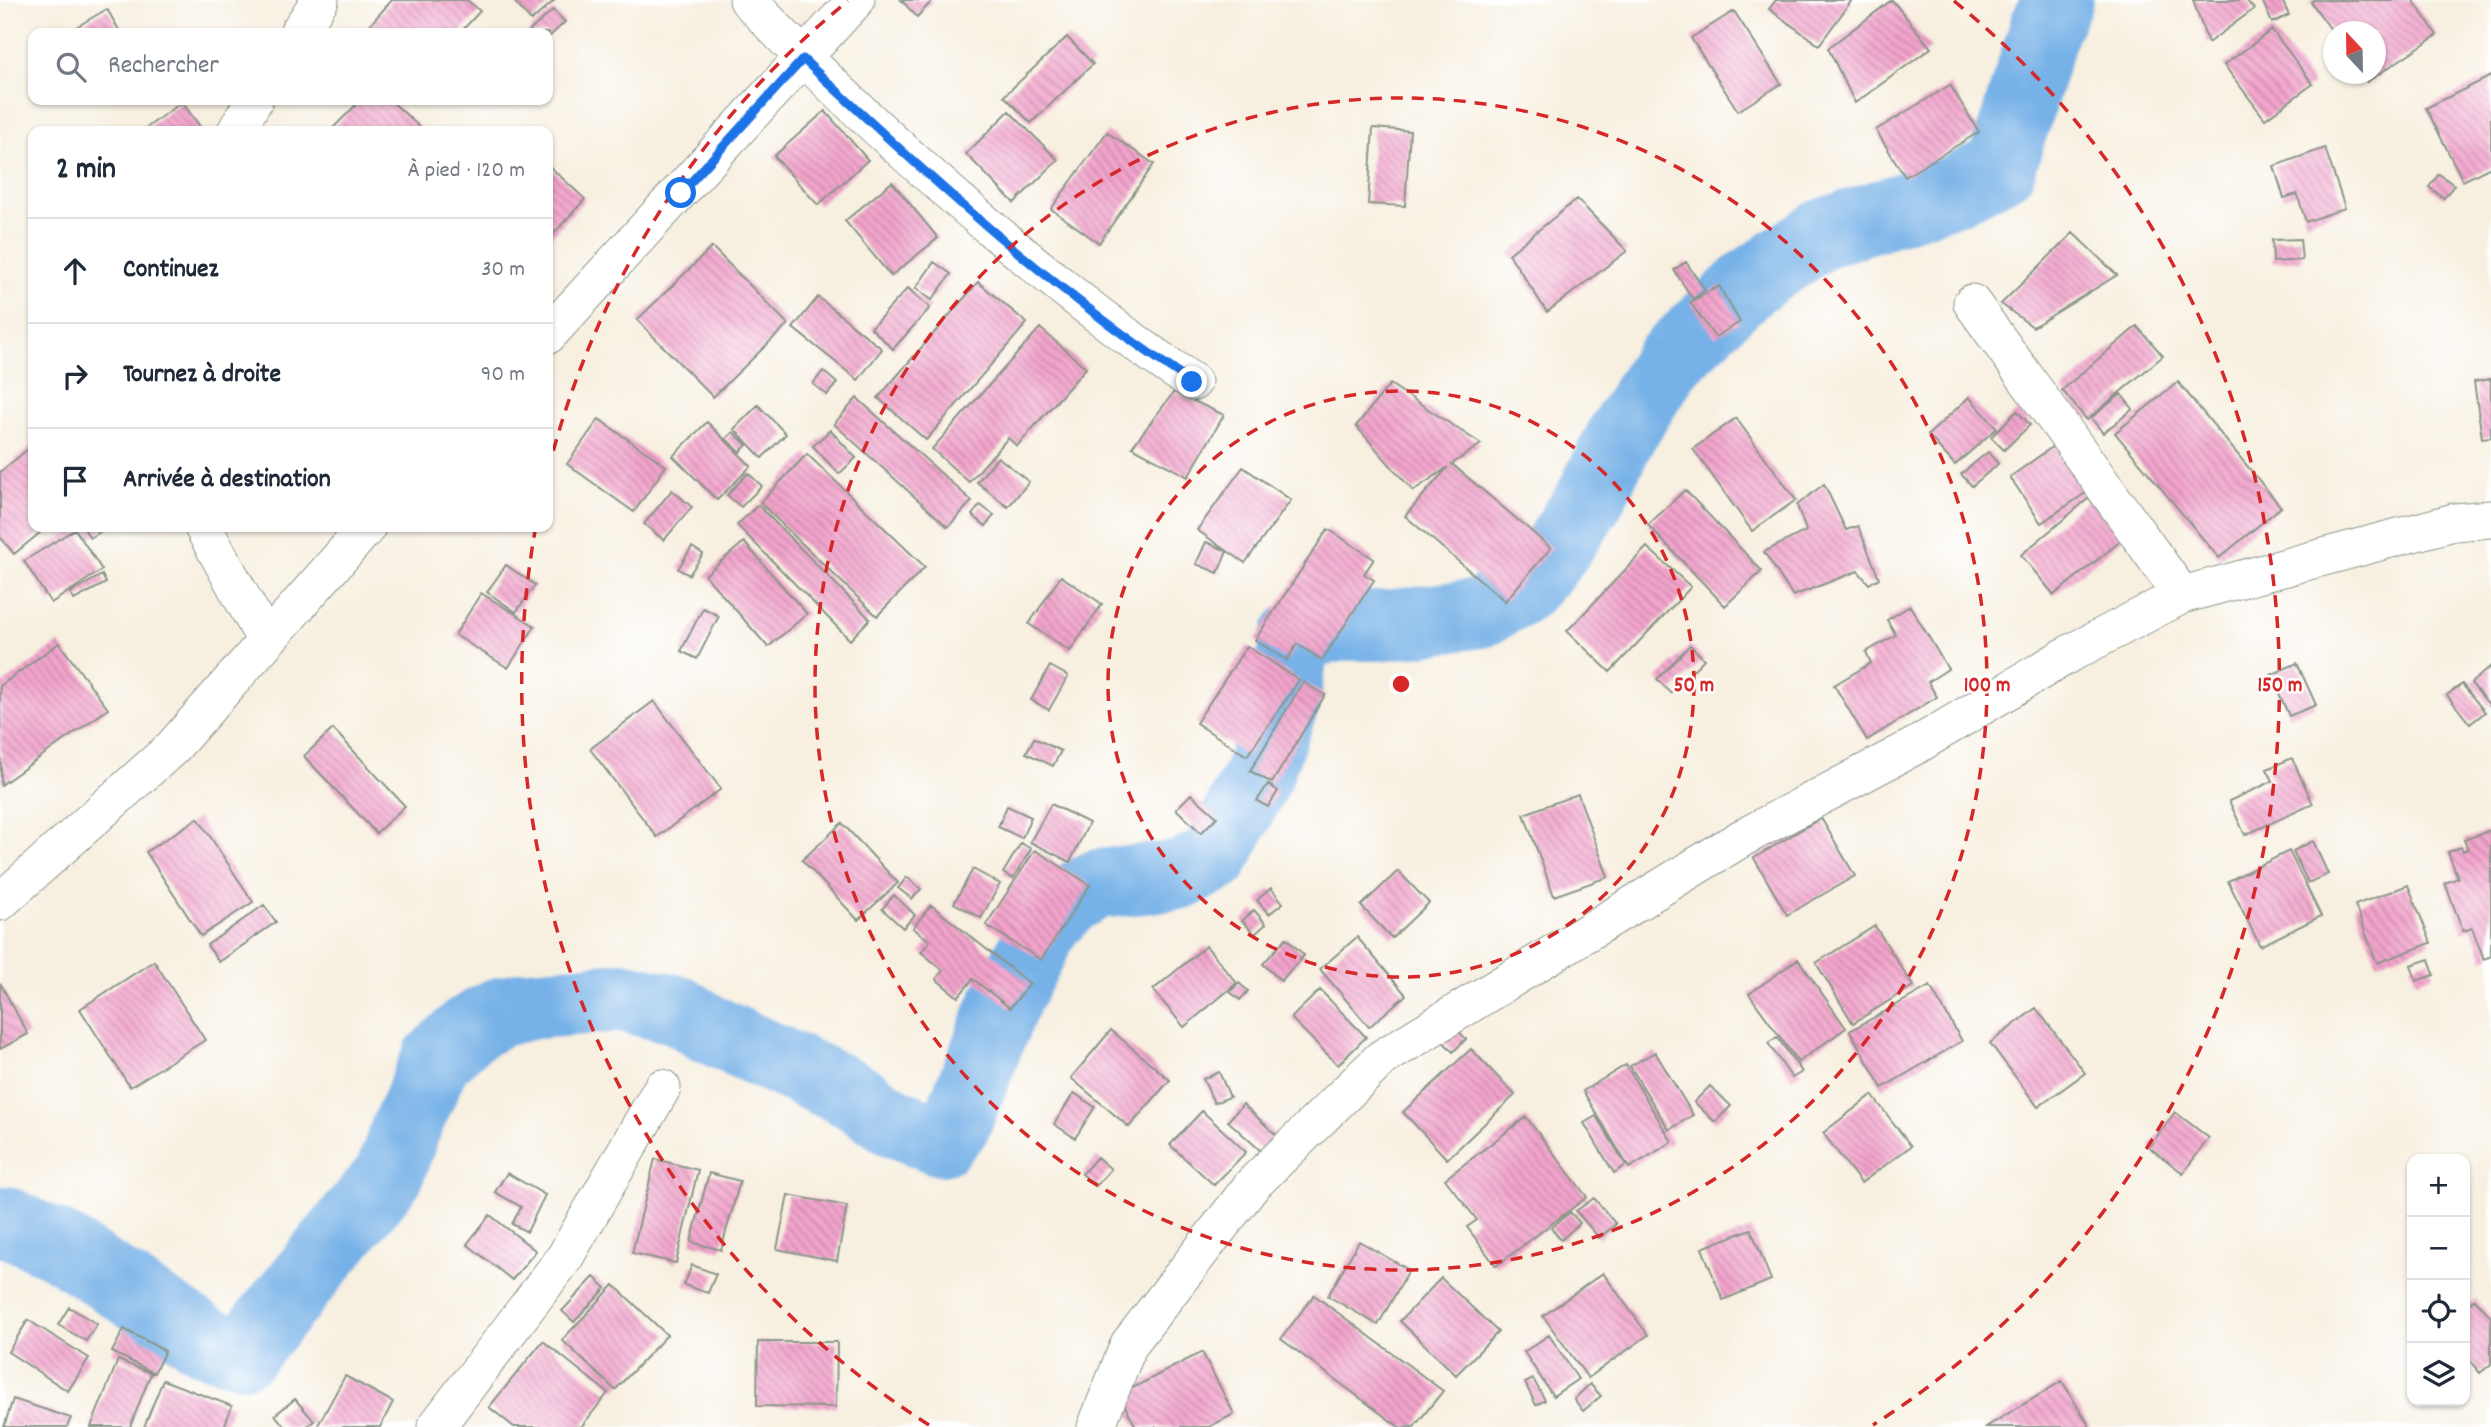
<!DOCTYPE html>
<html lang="fr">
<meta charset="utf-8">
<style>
:root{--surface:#fff;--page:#f6f6f7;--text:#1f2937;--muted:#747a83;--line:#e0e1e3}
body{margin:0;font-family:Dekko,sans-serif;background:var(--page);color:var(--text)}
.controls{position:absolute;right:21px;bottom:21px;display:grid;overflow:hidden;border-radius:14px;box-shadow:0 2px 5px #0004}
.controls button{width:63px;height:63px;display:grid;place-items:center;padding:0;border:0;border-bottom:2px solid var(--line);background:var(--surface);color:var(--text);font:35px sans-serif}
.compass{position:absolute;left:2323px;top:21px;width:63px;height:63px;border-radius:50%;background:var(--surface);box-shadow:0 2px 5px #0004;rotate:338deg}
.stop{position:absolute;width:21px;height:21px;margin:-16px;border:5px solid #1a73e8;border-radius:50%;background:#fff}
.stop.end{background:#1a73e8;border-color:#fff;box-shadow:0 2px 7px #0008}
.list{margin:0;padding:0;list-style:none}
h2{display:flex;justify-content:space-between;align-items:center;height:91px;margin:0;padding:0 28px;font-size:30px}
h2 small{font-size:23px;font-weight:400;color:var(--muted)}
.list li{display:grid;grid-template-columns:46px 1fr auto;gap:21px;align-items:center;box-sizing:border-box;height:105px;padding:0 28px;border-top:2px solid var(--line)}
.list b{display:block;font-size:26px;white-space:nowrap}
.list em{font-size:23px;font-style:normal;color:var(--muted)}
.icon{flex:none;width:38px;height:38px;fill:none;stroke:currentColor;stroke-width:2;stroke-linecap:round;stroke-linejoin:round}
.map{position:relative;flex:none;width:2491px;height:1427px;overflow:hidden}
.search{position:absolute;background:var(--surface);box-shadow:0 2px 5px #0004;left:28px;top:28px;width:525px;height:77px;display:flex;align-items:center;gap:18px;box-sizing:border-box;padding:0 24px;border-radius:14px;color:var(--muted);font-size:26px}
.panel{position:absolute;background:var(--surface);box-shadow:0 2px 5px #0004;left:28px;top:126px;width:525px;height:406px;border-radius:14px}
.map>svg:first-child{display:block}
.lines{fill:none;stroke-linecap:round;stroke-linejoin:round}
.river{stroke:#76b1e7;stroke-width:70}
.building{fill:url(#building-back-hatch)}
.minor-casing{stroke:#8b968a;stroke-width:39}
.minor{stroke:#fff;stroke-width:37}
.route{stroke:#1a73e8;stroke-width:9}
.ring{fill:none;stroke:#d62828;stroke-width:3.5;stroke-dasharray:12 9}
.centre{fill:#d62828;stroke:#fff;stroke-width:3.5}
.ring-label{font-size:21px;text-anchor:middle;font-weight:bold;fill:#d62828;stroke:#fff;stroke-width:5;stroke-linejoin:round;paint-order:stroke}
</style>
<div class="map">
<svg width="2491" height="1427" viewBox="0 0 2491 1427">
<defs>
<pattern id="building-back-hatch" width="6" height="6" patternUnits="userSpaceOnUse" patternTransform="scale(1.75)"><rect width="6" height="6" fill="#f3a4cc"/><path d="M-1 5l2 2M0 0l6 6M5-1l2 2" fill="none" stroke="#c487a6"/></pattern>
</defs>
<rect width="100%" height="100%" fill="#fff"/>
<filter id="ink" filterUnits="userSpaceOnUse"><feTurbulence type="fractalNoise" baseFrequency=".0143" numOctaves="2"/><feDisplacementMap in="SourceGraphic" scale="14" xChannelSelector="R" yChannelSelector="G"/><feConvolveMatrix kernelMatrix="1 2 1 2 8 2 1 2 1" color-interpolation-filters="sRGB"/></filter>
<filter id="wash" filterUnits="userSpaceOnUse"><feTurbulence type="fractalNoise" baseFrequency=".00686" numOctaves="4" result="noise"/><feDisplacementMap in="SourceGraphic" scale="28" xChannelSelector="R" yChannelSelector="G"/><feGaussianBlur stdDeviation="1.57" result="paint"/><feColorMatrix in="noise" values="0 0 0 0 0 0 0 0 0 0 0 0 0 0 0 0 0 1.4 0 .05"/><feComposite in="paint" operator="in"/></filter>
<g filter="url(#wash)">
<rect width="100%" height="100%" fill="#f7efdf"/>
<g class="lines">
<path class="river" d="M0 1222 5 1221 61 1247 208 1342 244 1352 389 1175 405 1130 436 1060 468 1030 497 1013 528 1005 621 997 679 1010 707 1028 851 1094 894 1122 941 1141 956 1124 1005 1002 1047 922 1072 898 1098 884 1181 875 1215 858 1257 777 1285 702 1296 636 1344 626H1380L1481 613 1522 589 1551 557 1588 502 1623 432 1668 361 1748 284 1822 234 1958 189 2001 167 2045 26 2058 0"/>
</g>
<g id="blocks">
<path class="building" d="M392 0H467L480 11 460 33H369L365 30Z
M513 0H555L531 21Z
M901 0H933L917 17Z
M1776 0H1852L1819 45 1769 9Z
M1892 0 1931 48 1855 103 1828 48Z
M2193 0H2246L2254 9 2208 43Z
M2262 0H2282L2289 15 2272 23Z
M2313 0H2413L2437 35 2367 82 2361 74H2376V32H2334V34L2311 2Z
M107 9 119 30 114 33H66Z
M553 10 565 22 548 38V33H527Z
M1734 11 1781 84 1738 111 1691 38Z
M2272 30 2313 84 2265 119 2224 65Z
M1067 37 1093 64 1031 123 1004 96Z
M2491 76V167L2463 181 2426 108Z
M1950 85 1979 132 1905 177 1876 130Z
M361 100H390L424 131H330Z
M182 102 201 128 195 131H142Z
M825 111 868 160 818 205 774 156Z
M1009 111 1058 160 1014 203 966 154Z
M1373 128 1410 131 1405 206 1368 204Z
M1107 132 1154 164 1099 243 1051 209Z
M2325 148 2345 208 2306 222 2297 194 2284 198 2274 166Z
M548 165 585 199 548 240Z
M2439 174 2454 185 2444 198 2429 187Z
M892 182 938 238 891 276 845 221Z
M1577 199 1627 251 1547 312 1509 254Z
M2073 233 2117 275 2033 327 2001 304Z
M2300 239 2302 260 2273 262 2272 240Z
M712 247 788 324 713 397 637 320Z
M934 262 951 274 932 300 916 288Z
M1686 262 1705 290 1693 299 1674 270Z
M978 282 1027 323 926 440 878 398Z
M1719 286 1740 322 1715 337 1690 302Z
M908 288 930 308 893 349 871 328Z
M818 297 882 349 858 380 793 328Z
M2137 326 2163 356 2087 420 2062 390Z
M1040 328 1086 368 1017 446 1008 438 969 482 932 449Z
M823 371 837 383 827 395 813 384Z
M2491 379V437L2482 438 2474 382Z
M2178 382 2281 507 2219 558 2115 433Z
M1390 384 1481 444 1452 464 1551 548 1505 601 1405 516 1448 467 1413 491 1356 426Z
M1174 392 1224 415 1188 477 1132 447Z
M2121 394 2133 409 2103 433 2091 418Z
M1969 397 1997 428 1955 465 1928 435Z
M857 398 972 501 948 527 834 424Z
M758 405 786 434 762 458 734 429Z
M2017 411 2030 425 2004 450 1991 437Z
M1736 418 1796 500 1752 531 1693 449Z
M599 419 666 466 634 512 567 464Z
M707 422 751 466 717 500 673 456Z
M830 430 856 458 839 474 813 446Z
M733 432 747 445 740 452 726 439Z
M33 445V527H47L14 554 0 537V472Z
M2055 445 2087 492 2041 523 2010 477Z
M1988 452 1998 464 1972 486 1961 474Z
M807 454 925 567 877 616 760 503Z
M998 457 1029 482 1008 507 977 482Z
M1243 467 1291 500 1245 563 1197 530Z
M748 473 762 486 741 507 727 495Z
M1824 484 1846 530 1858 526 1879 578 1869 584 1858 571 1793 596 1764 552 1806 531 1797 505Z
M672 490 692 507 664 540 644 524Z
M1685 490 1762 571 1725 606 1648 525Z
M2089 498 2123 539 2054 595 2021 555Z
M758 505 870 619 850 640 737 525Z
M980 505 994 515 986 526 972 515Z
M83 527H108L90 538Z
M75 529 102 570 51 603 24 561Z
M1328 529 1374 559 1364 574 1374 580 1322 660 1297 644 1287 660 1255 640Z
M744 542 807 614 768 647 705 575Z
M1206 542 1227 551 1218 573 1196 564Z
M692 547 703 554 689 575 678 569Z
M1647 547 1691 587 1610 672 1567 631Z
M506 565 535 585 516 612 487 592Z
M102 575 106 583 74 600 70 593Z
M1061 576 1102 604 1070 651 1029 624Z
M481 593 535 626 508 668 455 635Z
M1910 606 1948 669 1928 682 1937 697 1867 740 1834 685 1871 663 1866 652 1896 635 1887 620Z
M703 608 719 616 697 659 681 651Z
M59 643 108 709 1 785 0 686Z
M1690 645 1704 659 1671 693 1657 679Z
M1247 646 1299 680 1247 756 1196 723Z
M2297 663 2316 705 2289 716 2271 675Z
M1050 666 1068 676 1049 710 1031 700Z
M2491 666V707L2471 683Z
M1303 682 1325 695 1272 783 1250 771Z
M2462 684 2485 712 2470 724 2447 695Z
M654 701 721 789 657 837 590 749Z
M333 729 405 806 376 833 304 756Z
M1034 738 1061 751 1053 766 1026 753Z
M2292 758 2313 804 2245 835 2229 801 2273 781 2267 769Z
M1268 784 1278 791 1268 807 1257 801Z
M1191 794 1217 817 1201 833 1176 809Z
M1578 794 1608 877 1554 896 1524 814Z
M1051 804 1089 823 1070 862 1030 842Z
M1007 806 1031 817 1022 838 998 827Z
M198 818 253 902 201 936 146 852Z
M1821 818 1855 876 1787 915 1754 858Z
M842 823 898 883 858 920 802 860Z
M2491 830V956L2484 959 2472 928 2463 931 2445 883 2458 878 2448 852 2461 847 2463 851 2468 849 2464 840Z
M2313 841 2328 874 2308 883 2293 851Z
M1021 843 1031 849 1013 879 1003 873Z
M1035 850 1090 885 1041 960 986 925Z
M2289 851 2321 916 2260 946 2228 881Z
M973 869 1000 884 981 918 954 903Z
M1398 871 1429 903 1392 938 1361 906Z
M907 877 921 889 912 899 898 888Z
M2408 885 2431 943 2377 963 2355 905Z
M1271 888 1283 903 1269 914 1257 900Z
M894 895 915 915 903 928 882 909Z
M264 905 276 922 219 962 207 945Z
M931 905 1030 984 1010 1008 973 979 958 997 936 979 943 970 921 952 930 941 913 928Z
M1254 910 1266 924 1255 934 1242 921Z
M1875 926 1913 986 1853 1023 1816 963Z
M1357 937 1406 995 1369 1027 1320 969Z
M1286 938 1304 955 1281 981 1263 964Z
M1206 946 1237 983 1184 1027 1153 990Z
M1798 959 1846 1028 1798 1062 1749 994Z
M2429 959 2434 975 2416 981 2411 965Z
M154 961 205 1040 130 1087 80 1009Z
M0 983 28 1034 0 1049Z
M1239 983 1248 991 1240 1000 1230 992Z
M1930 986 1962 1041 1882 1088 1850 1031Z
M1320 990 1366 1037 1338 1065 1291 1018Z
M2036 1008 2085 1073 2038 1107 1990 1043Z
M1449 1021 1466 1039 1453 1052 1436 1034Z
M1111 1030 1170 1080 1129 1127 1071 1078Z
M1777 1037 1802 1072 1792 1078 1768 1043Z
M1471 1049 1515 1095 1447 1159 1403 1112Z
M1655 1052 1693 1115 1669 1130 1630 1066Z
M1626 1065 1672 1142 1629 1168 1583 1091Z
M1219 1072 1230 1097 1214 1103 1203 1079Z
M1710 1086 1731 1106 1715 1122 1694 1102Z
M1074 1093 1095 1107 1075 1138 1054 1124Z
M1872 1095 1911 1146 1861 1183 1823 1133Z
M1243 1104 1288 1146 1273 1162 1228 1121Z
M1202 1111 1246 1152 1214 1185 1170 1145Z
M2175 1112 2209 1138 2183 1173 2149 1147Z
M1596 1116 1626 1165 1614 1173 1584 1123Z
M1526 1117 1587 1197 1496 1266 1467 1227 1477 1220 1445 1179Z
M1097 1157 1111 1169 1096 1186 1082 1174Z
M655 1159 698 1170 676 1263 632 1253Z
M507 1173 545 1195 527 1232 512 1224 521 1207 495 1192Z
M709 1173 740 1181 721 1250 691 1242Z
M788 1195 847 1206 837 1261 777 1249Z
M1594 1198 1616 1224 1599 1238 1576 1211Z
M1570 1212 1580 1223 1561 1240 1551 1228Z
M490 1215 536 1251 512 1280 467 1244Z
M1751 1229 1771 1280 1723 1300 1702 1248Z
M1359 1241 1409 1270 1378 1325 1328 1296Z
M692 1265 716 1274 708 1293 684 1285Z
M1603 1273 1648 1335 1588 1378 1543 1316Z
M594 1277 606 1288 574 1322 562 1311Z
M1441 1278 1498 1332 1456 1375 1400 1321Z
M614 1285 667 1335 615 1390 562 1340Z
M1314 1295 1443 1391 1414 1427H1399L1281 1339Z
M2475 1299 2491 1317V1364L2480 1373 2465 1355V1307Z
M69 1307 97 1324 86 1341 58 1325Z
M28 1320 89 1358 68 1391 8 1352Z
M124 1329 165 1351 154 1373 112 1352Z
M1549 1335 1578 1379 1553 1396 1524 1352Z
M543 1341 608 1393 581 1427H514L489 1407Z
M758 1342H837L836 1407 757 1406Z
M1202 1352 1234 1414 1209 1427H1136L1119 1395Z
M118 1360 151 1373 130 1427H91Z
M345 1376 393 1402 380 1427H317Z
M1533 1379 1545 1400 1536 1405 1525 1383Z
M163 1380 232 1406 224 1427H144Z
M2062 1381 2090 1427H1986Z
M1590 1384 1601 1396 1583 1411 1574 1399Z
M13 1399 71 1418 67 1427H4Z
M295 1399 314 1421 306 1427H285L275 1415Z"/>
</g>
</g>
<g filter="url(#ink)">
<use href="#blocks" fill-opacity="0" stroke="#8b968a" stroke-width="2"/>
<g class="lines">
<defs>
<path id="minor" d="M748 0C825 82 907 157 993 230 1058 284 1122 336 1193 382
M298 33 320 0
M236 131 254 100
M1972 303 2182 595
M548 335 856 0
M203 527 266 641
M0 902 172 748 367 527
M436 1427 565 1257 662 1088
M1096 1427 1129 1344 1253 1184 1382 1058 1742 838 1917 745 2069 654 2182 595 2454 522 2491 519"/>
</defs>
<use href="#minor" class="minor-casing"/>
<use href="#minor" class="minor"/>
</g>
</g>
<g class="lines" filter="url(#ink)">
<path class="route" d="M681 193 803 59C925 174 1051 290 1192 382"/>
</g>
<g class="ring">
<circle cx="1401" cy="684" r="293"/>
<circle cx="1401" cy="684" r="586"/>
<path d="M929 1425A879 879 0 0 1 535 531M548 471A879 879 0 0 1 848 1M1954 1A879 879 0 0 1 1873 1425"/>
</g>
<circle cx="1401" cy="684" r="10" class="centre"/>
<g class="ring-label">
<text x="1694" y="691">50 m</text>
<text x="1987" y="691">100 m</text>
<text x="2280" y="691">150 m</text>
</g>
</svg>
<div class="controls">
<button>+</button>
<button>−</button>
<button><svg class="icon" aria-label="locate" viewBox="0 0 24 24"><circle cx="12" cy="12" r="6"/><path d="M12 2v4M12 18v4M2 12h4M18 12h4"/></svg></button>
<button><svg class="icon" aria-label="layers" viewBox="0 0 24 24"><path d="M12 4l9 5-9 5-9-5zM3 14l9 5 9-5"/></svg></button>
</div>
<svg class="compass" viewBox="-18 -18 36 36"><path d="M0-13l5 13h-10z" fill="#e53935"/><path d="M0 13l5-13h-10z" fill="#747a83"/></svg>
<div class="stop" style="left:681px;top:193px"></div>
<div class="stop end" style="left:1192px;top:382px"></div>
<div class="search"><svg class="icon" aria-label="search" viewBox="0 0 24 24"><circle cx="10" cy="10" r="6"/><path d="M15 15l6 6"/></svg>Rechercher</div>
<section class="panel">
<h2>2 min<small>À pied · 120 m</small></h2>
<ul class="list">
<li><svg class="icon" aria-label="ahead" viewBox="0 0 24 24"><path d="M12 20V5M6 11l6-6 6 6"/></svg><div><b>Continuez</b></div><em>30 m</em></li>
<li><svg class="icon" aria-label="right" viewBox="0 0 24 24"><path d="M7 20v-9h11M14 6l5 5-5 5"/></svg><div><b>Tournez à droite</b></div><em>90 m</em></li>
<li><svg class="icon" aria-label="arrive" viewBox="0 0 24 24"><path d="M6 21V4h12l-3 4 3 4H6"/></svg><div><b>Arrivée à destination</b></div></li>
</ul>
</section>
</div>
